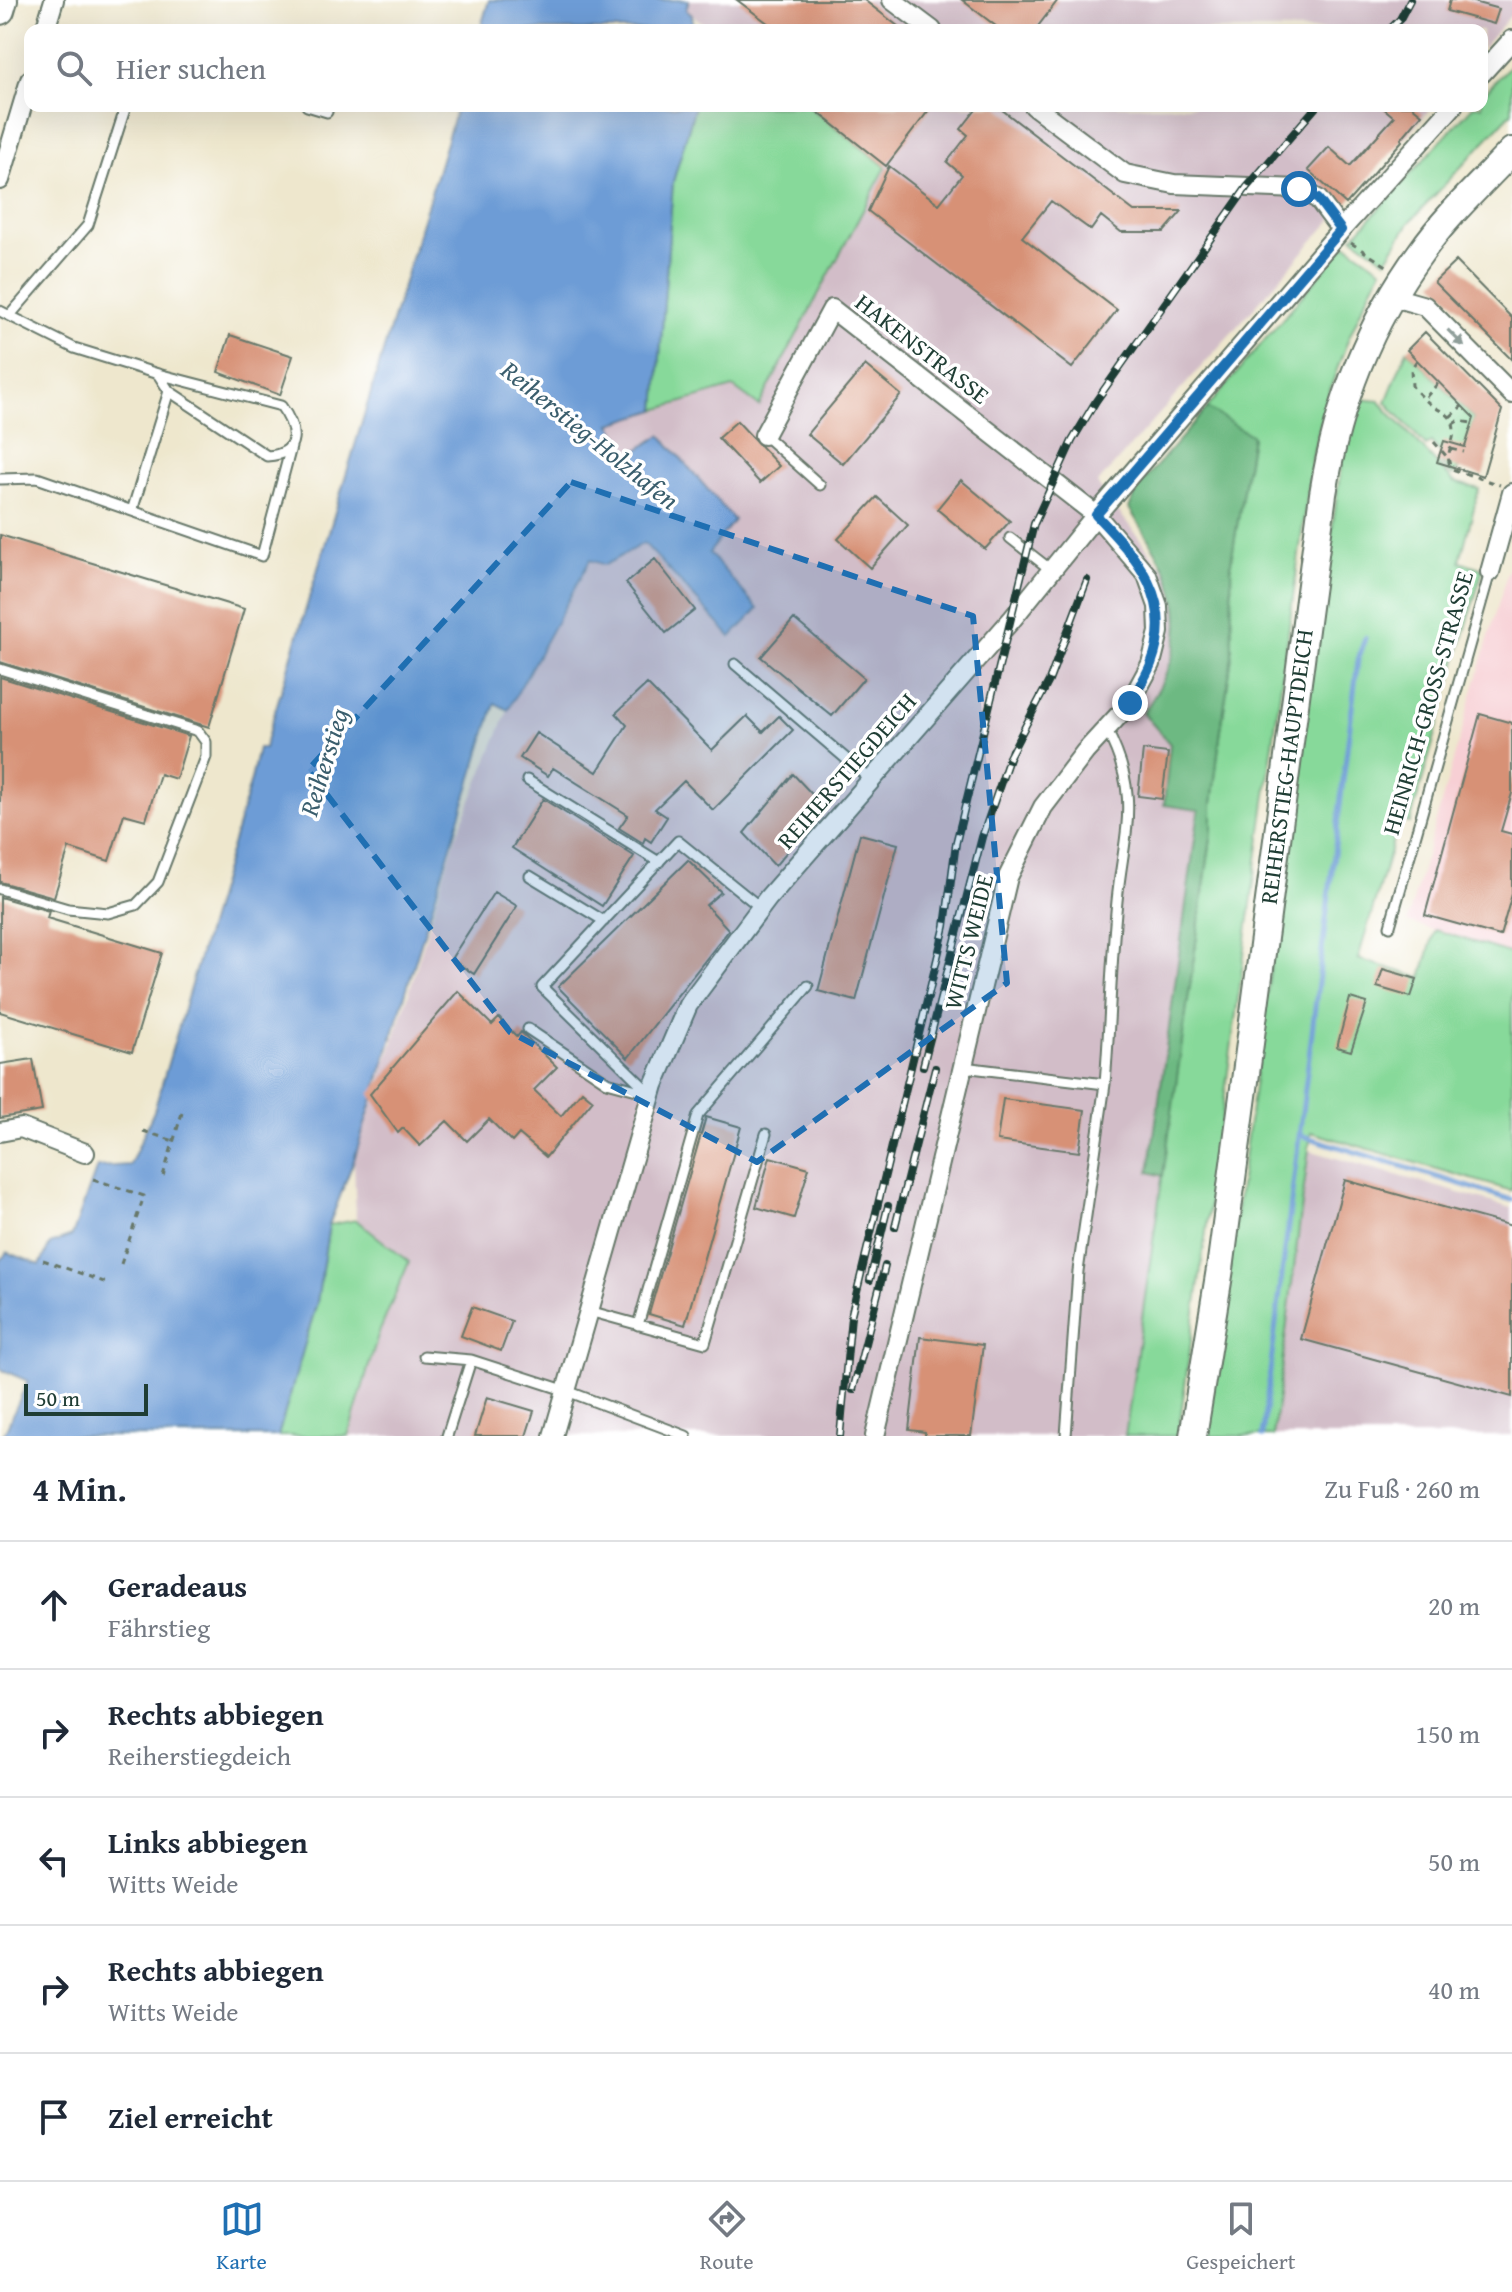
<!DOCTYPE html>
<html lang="de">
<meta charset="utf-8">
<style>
:root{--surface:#fff;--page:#f6f6f7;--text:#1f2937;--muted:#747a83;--line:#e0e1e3;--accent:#1f6fb2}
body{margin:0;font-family:"Gentium Book Plus",serif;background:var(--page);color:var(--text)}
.scale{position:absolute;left:24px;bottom:20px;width:124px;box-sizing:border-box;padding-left:8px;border:4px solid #1f3d34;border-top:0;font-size:22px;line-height:28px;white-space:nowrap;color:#1f3d34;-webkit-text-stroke:6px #fff;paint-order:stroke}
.stop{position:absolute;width:24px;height:24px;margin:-18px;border:6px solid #1f6fb2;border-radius:50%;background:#fff}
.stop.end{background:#1f6fb2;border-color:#fff;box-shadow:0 2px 8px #0008}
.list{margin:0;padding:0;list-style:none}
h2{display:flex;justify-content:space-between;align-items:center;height:104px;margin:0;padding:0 32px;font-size:34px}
h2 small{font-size:26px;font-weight:400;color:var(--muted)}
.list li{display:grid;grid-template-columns:52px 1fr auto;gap:24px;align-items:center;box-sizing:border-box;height:128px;padding:0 32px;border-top:2px solid var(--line)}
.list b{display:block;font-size:30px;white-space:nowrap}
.list p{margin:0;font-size:26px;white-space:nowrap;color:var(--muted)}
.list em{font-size:26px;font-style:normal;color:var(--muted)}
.icon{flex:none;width:44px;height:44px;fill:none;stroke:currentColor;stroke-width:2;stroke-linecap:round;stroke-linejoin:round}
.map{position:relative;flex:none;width:1512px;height:1436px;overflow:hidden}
.search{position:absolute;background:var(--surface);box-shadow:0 8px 32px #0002;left:24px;right:24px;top:24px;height:88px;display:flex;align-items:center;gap:20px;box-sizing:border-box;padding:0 28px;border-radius:16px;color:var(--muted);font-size:30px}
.sheet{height:744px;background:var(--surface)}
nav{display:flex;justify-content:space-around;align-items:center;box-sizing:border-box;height:112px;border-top:2px solid var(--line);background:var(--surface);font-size:22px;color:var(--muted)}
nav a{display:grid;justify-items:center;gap:4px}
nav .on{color:var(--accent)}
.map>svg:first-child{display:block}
.built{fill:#f7cfd4}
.industrial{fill:#d2bdc8}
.green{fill:#87d99a;stroke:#538b67;stroke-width:2}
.forest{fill:#6db982;stroke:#467b5b;stroke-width:2}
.water{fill:#6d9cd6;stroke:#466c85;stroke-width:2}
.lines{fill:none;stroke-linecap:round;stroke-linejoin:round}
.stream{stroke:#6d9cd6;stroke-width:5}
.building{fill:#d79176}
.service-casing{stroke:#67786a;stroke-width:13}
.minor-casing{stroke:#67786a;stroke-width:22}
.secondary-casing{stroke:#67786a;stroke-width:30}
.primary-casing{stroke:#67786a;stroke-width:32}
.path{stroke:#67786a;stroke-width:3;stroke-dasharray:6 6;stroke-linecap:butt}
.service{stroke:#fff;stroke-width:9}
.minor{stroke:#fff;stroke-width:18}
.secondary{stroke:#fff;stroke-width:26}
.primary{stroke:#fff;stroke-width:28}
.rail-casing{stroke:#1f3d34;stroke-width:8}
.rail{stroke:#fff;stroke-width:5;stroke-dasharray:15;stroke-linecap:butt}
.oneway{fill:#8f9e9a}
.route{stroke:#1f6fb2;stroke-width:10}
.marked{fill:#1f6fb2;fill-opacity:0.2;stroke:#1f6fb2;stroke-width:6;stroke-dasharray:16 10;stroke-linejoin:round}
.labels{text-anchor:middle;stroke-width:7;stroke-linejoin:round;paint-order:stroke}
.street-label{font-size:24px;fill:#1f3d34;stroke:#fff}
.water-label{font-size:26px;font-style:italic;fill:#3a5e6d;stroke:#fff}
</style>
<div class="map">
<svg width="1512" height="1436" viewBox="0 0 1512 1436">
<rect width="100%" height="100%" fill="#fff"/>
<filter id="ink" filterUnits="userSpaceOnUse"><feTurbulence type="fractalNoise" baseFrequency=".0125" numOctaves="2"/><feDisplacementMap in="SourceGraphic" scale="16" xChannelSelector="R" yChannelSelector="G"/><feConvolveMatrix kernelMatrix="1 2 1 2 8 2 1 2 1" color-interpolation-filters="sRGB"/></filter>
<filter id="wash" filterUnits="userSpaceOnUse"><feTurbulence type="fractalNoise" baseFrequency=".006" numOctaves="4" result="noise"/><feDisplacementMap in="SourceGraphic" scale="32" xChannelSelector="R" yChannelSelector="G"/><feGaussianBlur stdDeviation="1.8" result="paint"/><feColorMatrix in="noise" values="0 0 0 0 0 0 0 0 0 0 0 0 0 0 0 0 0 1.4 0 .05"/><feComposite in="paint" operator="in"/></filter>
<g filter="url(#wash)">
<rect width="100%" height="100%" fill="#eee7cd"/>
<path class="built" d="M1508 570 1512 571V954L1407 922Z"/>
<path class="industrial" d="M689 0H1512V14L1482 49V30H712L686 10Z
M808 106H1433L1097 484 1168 575 1179 621 1174 662 1158 693 1143 713 1170 744 1164 805 1199 809 1149 1172 1163 1176 1125 1436H348L378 1335 409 1263 356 1220 354 1160 407 999 454 842 508 710 590 560 605 565 644 543 731 636 708 553 734 520 662 435 630 455 611 423 733 387 758 405 886 167Z
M1308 1150 1512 1208V1436H1273Z"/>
<path class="green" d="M1512 63V112L1409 223 1386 260 1353 237 1473 106H1482V96Z
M695 106H808L886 167 759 406 733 387 656 410 673 182Z
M1346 244 1382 269C1349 328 1326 393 1312 459L1178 1436H1125L1212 831V804L1220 737 1232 656 1231 562 1252 437 1207 408Z
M1407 350 1474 418 1459 468 1453 476 1441 463 1445 458 1431 442 1426 446 1386 402Z
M1361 399 1379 401 1454 482 1479 489 1460 561 1483 569 1410 823 1399 820 1358 959 1421 978 1435 930 1512 954V1191L1311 1132 1273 1436H1205L1342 459 1351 423Z
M356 1220 409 1262 378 1335 348 1436H278L317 1302 329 1225Z"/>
<path class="forest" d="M1207 408 1252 436 1231 562 1232 656 1220 737 1212 804V831L1163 1176 1149 1172 1199 810 1164 805 1170 744 1143 713C1174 670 1190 625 1167 573 1157 551 1142 530 1129 508L1140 485Z"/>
<path class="water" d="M489 0H689L686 10 692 15 694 30H480Z
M457 106H695L673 182 656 410 611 424 630 455 661 435 734 520 709 553 758 609 731 637 644 543 605 565 590 560 508 710 495 703 354 1160 329 1225 317 1302 278 1436H3L28 1381 0 1369V1262L7 1252 40 1265 50 1244 72 1236 97 1167 130 1165 154 1111 251 780 258 748H264Z"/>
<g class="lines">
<path class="stream" d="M1300 1135 1512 1200
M1262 1436 1358 660 1365 638"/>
</g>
<g id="blocks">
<path class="building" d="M737 0H864L903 30H777Z
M962 0H1058L1035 30H1001Z
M1450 0H1466L1499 9 1494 24 1447 11Z
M810 106H932L886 166Z
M979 106H997L1134 211H1182L1164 232H1121L1101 216 1091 230 1051 201 1022 237 1117 310 1072 368 868 211 889 166 939 204 962 175 947 162 968 135 961 129Z
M1381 106H1412L1422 114 1401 139 1402 141 1346 204 1308 170 1329 147 1350 166 1394 117Z
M1456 261 1512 318V360L1434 282Z
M1425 332 1502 410 1483 476 1437 462 1444 441 1465 447 1474 418 1407 350Z
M230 335 293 356 280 395 218 372Z
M865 365 901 395 843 464 807 434Z
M737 421 779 466 760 483 718 438Z
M961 480 1010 521 985 549 937 509Z
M877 497 908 525 870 568 838 539Z
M0 535 244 609 209 727 0 662Z
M655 559 695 610 666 633 626 583Z
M794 619 864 678 832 716 761 657Z
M0 677 189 736 176 779 160 774 146 820 124 814 109 861 69 848 54 897 0 882Z
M647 684 712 750 747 716 763 732 779 716 793 730 713 810 684 781 655 809 667 817 651 842 645 838 643 843 619 828 628 815 553 768 548 776 520 758 536 733 597 772 627 725 616 713Z
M1480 714 1512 723V793L1501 831 1512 834V894L1500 936 1425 915Z
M1143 750 1168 753 1162 799 1138 796Z
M793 774 824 807 775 866 744 833Z
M543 799 634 856 602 906 512 848Z
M860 834 898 844 856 1001 818 991Z
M688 860 721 892 706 905 729 930 628 1058 558 987Z
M494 892 517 906 474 974 451 959Z
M0 897 49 911 47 918 162 953 132 1052 0 1012Z
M1383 969 1417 979 1411 997 1377 987Z
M458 991 492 1025 499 1018 517 1037 521 1032 557 1067 534 1090 561 1116 582 1091 593 1100 546 1157 519 1134 512 1142 489 1119 467 1141 447 1121 420 1146 403 1128 398 1133 370 1094Z
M1350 998 1367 1003 1351 1051 1337 1047Z
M33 1059 42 1111 0 1118V1064Z
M1003 1099 1085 1110 1079 1152 997 1141Z
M706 1117 741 1127 685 1325 649 1314Z
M770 1157 809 1168 794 1218 756 1207Z
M1345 1180 1512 1226V1397L1301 1339Z
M472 1307 512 1321 501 1351 461 1336Z
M920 1337 983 1345 971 1436H925V1432L909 1430Z
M487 1397 534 1411 526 1436H475Z"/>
</g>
</g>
<g filter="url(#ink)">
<use href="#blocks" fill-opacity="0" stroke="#67786a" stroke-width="2"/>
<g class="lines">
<defs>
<path id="service" d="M307 106 327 112
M0 311 74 348 158 374 281 406C297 428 302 454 267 456L169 391 158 374
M11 314 88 225 126 106
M764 435 820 485
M0 479 37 478 262 556 291 447
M132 511 169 391
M1010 538 1051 570
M735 664 871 780
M0 669 198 731 206 742V757L158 882 136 905 108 913 68 909 0 889
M527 780 659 862
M530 876 604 921
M1390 926 1490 572
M528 1029 607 1082 648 1093
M963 1067 1105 1084 1078 1271 1066 1436
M1105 1084C1110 1023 1111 961 1117 901 1124 831 1142 796 1106 729
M651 1094 542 987 678 841 761 908
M589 1311 705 1343 766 1134
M638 1325 698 1115 808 986
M424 1356 471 1360 567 1391 686 1436
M447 1436 471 1360"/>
<path id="minor" d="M892 0 932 30
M45 30 54 0
M1482 73 1512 40
M1034 106 1125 174 1174 184 1299 189 1318 199 1341 230
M0 180 30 80
M1393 297 1425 306 1512 394
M764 435 832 309 1096 515 1147 575 1158 606 1159 632 1151 664 1130 703 1085 752 1043 807 1008 877 875 1436
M1490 572 1512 493
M0 1132 21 1128 85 1153
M553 1436 654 1085 688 1005 768 898 1013 618 1096 515 1341 230 1453 106"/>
<g id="secondary">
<path id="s1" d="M1193 1436 1220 1269 1323 494C1337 407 1369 323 1421 252 1447 215 1481 184 1512 151"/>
</g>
<path id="primary" d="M0 10 3 0"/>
</defs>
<use href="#service" class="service-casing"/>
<use href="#minor" class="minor-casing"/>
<use href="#secondary" class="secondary-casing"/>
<use href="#primary" class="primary-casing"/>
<path class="path" d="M1351 243 1388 267
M1417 360 1411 369 1412 386C1417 392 1424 399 1430 404 1436 410 1446 411 1451 419 1461 437 1441 453 1452 469L1500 485
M1426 397 1439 382
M1450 417 1462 406
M1453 424 1458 421 1472 423
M1434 442 1447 457
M1451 449 1464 452
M143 1131 174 1141
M163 1176 182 1113
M93 1179 144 1196 121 1264
M43 1260 107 1283"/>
<use href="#service" class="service"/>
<use href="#minor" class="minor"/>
<use href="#secondary" class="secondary"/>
<use href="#primary" class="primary"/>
<defs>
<path id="rail" d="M1389 30 1400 19 1410 0
M1008 759 1049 681 1087 580
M923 1066 982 837 1012 750
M895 1227 935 1068
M870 1280 888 1206
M853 1390 885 1266
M840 1436 851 1316 945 926 956 843 1034 524 1072 441 1096 401 1247 187 1317 106"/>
</defs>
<use href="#rail" class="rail-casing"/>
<use href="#rail" class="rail"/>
</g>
<defs><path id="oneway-solid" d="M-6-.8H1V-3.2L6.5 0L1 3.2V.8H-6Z" transform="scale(2)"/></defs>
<use class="oneway" href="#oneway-solid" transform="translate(1456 338) rotate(45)"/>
</g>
<g class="lines" filter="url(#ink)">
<path class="route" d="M1130 703C1137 690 1146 677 1151 664 1176 600 1137 558 1096 515L1341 230 1318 199 1299 189"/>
</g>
<path class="marked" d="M571 482 973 616 1007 983 757 1162 510 1032 308 770Z"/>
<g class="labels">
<g class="street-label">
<text transform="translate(922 349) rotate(38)" y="8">HAKENSTRASSE</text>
<text transform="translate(1428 703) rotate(-74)" y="8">HEINRICH-GROSS-STRASSE</text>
<text dy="8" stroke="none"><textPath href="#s1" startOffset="676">REIHERSTIEG-HAUPTDEICH</textPath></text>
<text transform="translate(847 771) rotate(-49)" y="8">REIHERSTIEGDEICH</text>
<text transform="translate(969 942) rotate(-76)" y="8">WITTS WEIDE</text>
</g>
<g class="water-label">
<text transform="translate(590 435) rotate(39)" y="9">Reiherstieg-Holzhafen</text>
<text transform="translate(324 762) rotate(-73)" y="9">Reiherstieg</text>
</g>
</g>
</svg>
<div class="scale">50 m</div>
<div class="stop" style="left:1299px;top:189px"></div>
<div class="stop end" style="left:1130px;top:703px"></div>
<div class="search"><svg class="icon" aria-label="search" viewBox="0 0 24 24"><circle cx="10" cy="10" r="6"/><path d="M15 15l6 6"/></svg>Hier suchen</div>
</div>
<section class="sheet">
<h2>4 Min.<small>Zu Fuß · 260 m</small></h2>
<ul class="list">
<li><svg class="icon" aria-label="ahead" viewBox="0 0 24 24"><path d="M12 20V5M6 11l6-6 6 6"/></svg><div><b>Geradeaus</b><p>Fährstieg</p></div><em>20 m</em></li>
<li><svg class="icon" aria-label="right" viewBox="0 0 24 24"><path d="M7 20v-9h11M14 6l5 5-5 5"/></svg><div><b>Rechts abbiegen</b><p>Reiherstiegdeich</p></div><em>150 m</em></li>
<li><svg class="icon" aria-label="left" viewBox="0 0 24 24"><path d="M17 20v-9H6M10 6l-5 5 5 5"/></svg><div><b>Links abbiegen</b><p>Witts Weide</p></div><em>50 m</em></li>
<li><svg class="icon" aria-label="right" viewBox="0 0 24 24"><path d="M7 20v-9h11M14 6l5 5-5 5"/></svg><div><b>Rechts abbiegen</b><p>Witts Weide</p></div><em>40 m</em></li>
<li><svg class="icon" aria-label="arrive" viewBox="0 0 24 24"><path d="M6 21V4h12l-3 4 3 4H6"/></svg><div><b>Ziel erreicht</b></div></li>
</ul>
</section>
<nav>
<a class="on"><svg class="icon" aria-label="map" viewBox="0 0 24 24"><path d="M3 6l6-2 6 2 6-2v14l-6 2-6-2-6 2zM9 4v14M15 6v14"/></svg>Karte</a>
<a><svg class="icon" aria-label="directions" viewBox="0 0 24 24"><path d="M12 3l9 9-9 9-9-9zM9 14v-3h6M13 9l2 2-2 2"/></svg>Route</a>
<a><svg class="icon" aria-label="saved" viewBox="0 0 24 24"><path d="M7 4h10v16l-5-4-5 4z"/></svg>Gespeichert</a>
</nav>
